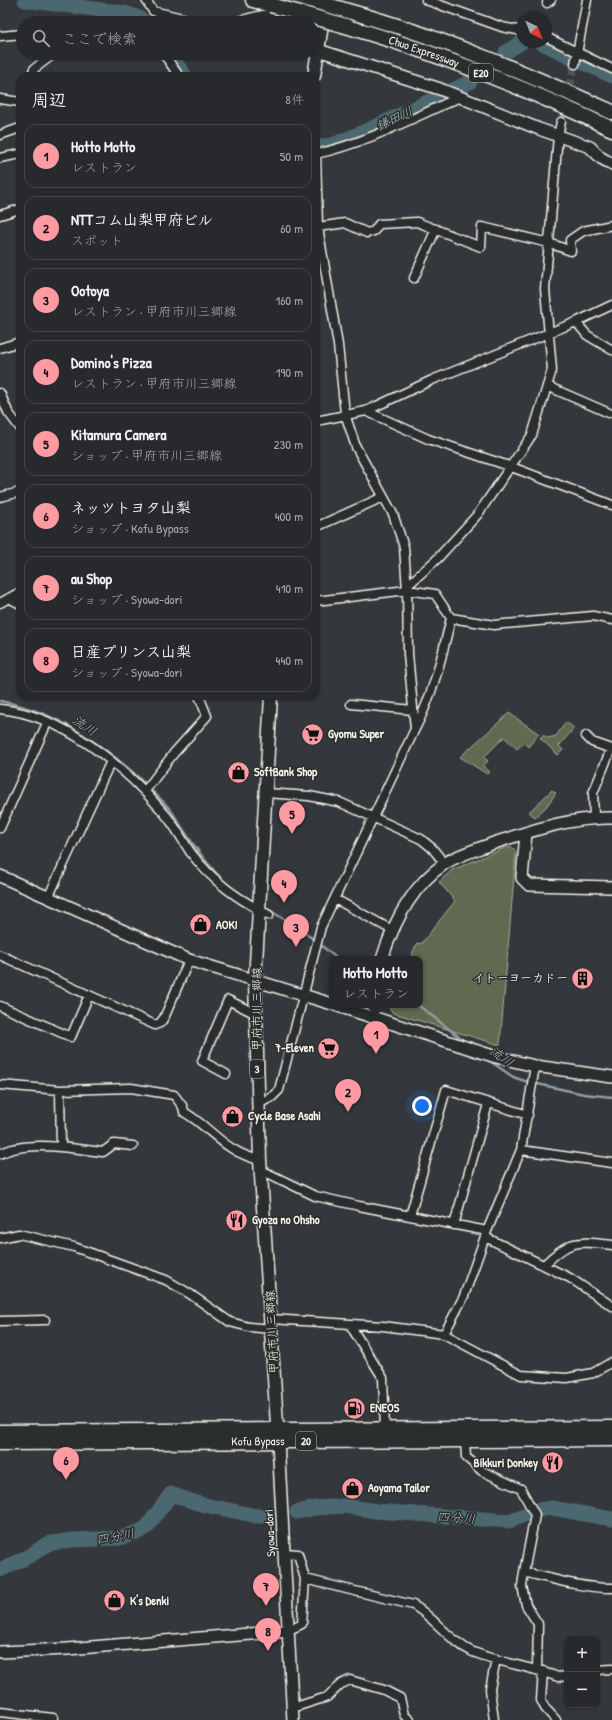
<!DOCTYPE html>
<html lang="ja">
<meta charset="utf-8">
<style>
:root{--surface:#27292c;--page:#333538;--text:#f1f3f6;--muted:#a4a6a9;--line:#434548;--accent:#ff9aa2}
body{margin:0;font-family:"Patrick Hand","Klee One",sans-serif;background:var(--page);color:var(--text)}
.controls{position:absolute;right:12px;bottom:12px;display:grid;overflow:hidden;border-radius:8px;box-shadow:0 1px 3px #0004}
.controls button{width:36px;height:36px;display:grid;place-items:center;padding:0;border:0;border-bottom:1px solid var(--line);background:var(--surface);color:var(--text);font:20px sans-serif}
.compass{position:absolute;left:516px;top:12px;width:36px;height:36px;border-radius:50%;background:var(--surface);box-shadow:0 1px 3px #0004;rotate:137deg}
.you{position:absolute;left:422px;top:1106px;width:14px;height:14px;margin:-10px;border:3px solid #fff;border-radius:50%;background:#1a73e8;box-shadow:0 0 0 6px #1a73e833}
.badge{display:grid;place-items:center;width:26px;height:26px;border-radius:50%;background:var(--accent);color:#111;font-size:13px;font-weight:700}
.pin{position:absolute;translate:-50% -33px;filter:drop-shadow(0 1px 2px #0008)}
.pin::after{content:'';position:absolute;top:21px;width:14px;height:12px;background:inherit;clip-path:polygon(0 0,100% 0,50% 100%)}
.popup{position:absolute;left:329px;top:956px;width:94px;height:52px;box-sizing:border-box;display:grid;place-content:center;border-radius:8px;background:var(--surface);filter:drop-shadow(0 1px 3px #0005);font-size:13px;white-space:nowrap;color:var(--muted)}
.popup b{font-size:15px;color:var(--text)}
.popup::after{content:'';position:absolute;left:50%;top:100%;margin-left:-8px;border:8px solid transparent;border-top-color:var(--surface)}
.list{margin:0;padding:0;list-style:none}
h2{display:flex;justify-content:space-between;align-items:center;height:52px;margin:0;padding:0 16px;font-size:17px}
h2 small{font-size:13px;font-weight:400;color:var(--muted)}
.list li{display:grid;grid-template-columns:26px 1fr auto;gap:12px;align-items:center;box-sizing:border-box;height:64px;margin:0 8px 8px;padding:0 8px;border:1px solid var(--line);border-radius:12px}
.list b{display:block;font-size:15px;white-space:nowrap}
.list p{margin:0;font-size:13px;white-space:nowrap;color:var(--muted)}
.list em{font-size:13px;font-style:normal;color:var(--muted)}
.icon{flex:none;width:22px;height:22px;fill:none;stroke:currentColor;stroke-width:2;stroke-linecap:round;stroke-linejoin:round}
.map{position:relative;flex:none;width:612px;height:1720px;overflow:hidden}
.search{position:absolute;background:var(--surface);box-shadow:0 1px 3px #0004;left:16px;top:16px;width:304px;height:44px;display:flex;align-items:center;gap:10px;box-sizing:border-box;padding:0 14px;border-radius:22px;color:var(--muted);font-size:15px}
.panel{position:absolute;background:var(--surface);box-shadow:0 1px 3px #0004;left:16px;top:72px;width:304px;height:628px;border-radius:12px}
.map>svg:first-child{display:block}
.green{fill:#606a51;stroke:#aaae9c}
.lines{fill:none;stroke-linecap:round;stroke-linejoin:round}
.stream{stroke:#8f9fa1;stroke-width:2.5}
.river{stroke:#4c6871;stroke-width:15}
.street-tunnel{stroke:#515355;stroke-width:8;stroke-dasharray:8 4;stroke-linecap:butt}
.street-casing{stroke:#f4f1e8;stroke-width:11}
.secondary-casing{stroke:#f4f1e8;stroke-width:14}
.primary-casing{stroke:#f4f1e8;stroke-width:15}
.highway-casing{stroke:#f4f1e8;stroke-width:17}
.street{stroke:#2a2d2e;stroke-width:8}
.secondary{stroke:#2a2d2e;stroke-width:11}
.primary{stroke:#2a2d2e;stroke-width:12}
.highway{stroke:#2a2d2e;stroke-width:14}
.highway-bridge-casing{stroke:#f4f1e8;stroke-width:17;stroke-linecap:butt}
.highway-bridge{stroke:#2a2d2e;stroke-width:14}
.labels{text-anchor:middle;stroke-width:3;stroke-linejoin:round;paint-order:stroke}
.shield{fill:#2a2d2e;stroke:#b7b6b0;stroke-width:1}
.shield-label{font-size:11px;font-weight:bold;fill:#f4f1e8}
.street-label{font-size:12px;fill:#f4f1e8;stroke:#2a2d2e}
.poi-label{font-size:12px;font-weight:bold;fill:#f4f1e8;stroke:#2a2d2e;text-anchor:start}
.water-label{font-size:13px;font-style:italic;fill:#b1bab8;stroke:#2a2d2e}
</style>
<div class="map">
<svg width="612" height="1720" viewBox="0 0 612 1720">
<rect width="100%" height="100%" fill="#34373b"/>
<filter id="ink" filterUnits="userSpaceOnUse"><feTurbulence type="fractalNoise" baseFrequency=".025" numOctaves="2"/><feDisplacementMap in="SourceGraphic" scale="8" xChannelSelector="R" yChannelSelector="G"/><feConvolveMatrix kernelMatrix="1 2 1 2 8 2 1 2 1" color-interpolation-filters="sRGB"/></filter>
<g filter="url(#ink)">
<path class="green" d="M509 713 539 734 528 747 524 743 517 749 504 737 484 757 488 761 483 766 490 772 487 774 460 757Z
M566 722 574 728 559 746 563 750 558 755 540 738 543 735 548 738 556 736Z
M552 790 556 793 546 807 535 817 529 812Z
M507 847 513 848 516 852 500 1045 393 1013 387 1005H420V959H410L417 943 421 944 455 901 439 882 452 870Z"/>
<g class="lines">
<path class="stream" d="M33 1 35 0
M0 701C57 711 106 747 147 785
M153 792C160 799 169 806 174 815 191 842 207 866 231 888
M272 912 298 927 338 959
M418 1005 467 1043
M487 1059 513 1077 528 1082 584 1094 612 1097"/>
<path class="river" d="M25 0 125 13 139 18 145 23
M540 42 612 76
M506 52 522 42
M169 53 185 76
M316 147 333 145 366 131 470 82
M297 1512 315 1508 345 1506 376 1511 509 1521 537 1510 552 1508 612 1519
M0 1570 31 1555 47 1544 72 1540 120 1538 141 1531 147 1527 171 1494 200 1504 257 1516H265"/>
<path class="street-tunnel" d="M561 122 575 64"/>
<defs>
<path id="street" d="M146 0 153 11 195 21 223 23
M426 0 502 27 522 31
M547 3 551 0
M229 23C246 20 267 11 283 15
M0 36 23 34
M546 37 612 69
M163 53 179 76
M575 64 587 0
M31 76 34 69 55 53
M0 99 20 102
M0 135 20 128
M316 154 318 227 345 223 367 233 374 231 379 224 417 222 481 247 482 227 549 243 571 251 570 240 583 231 612 225
M316 154C366 143 413 118 460 97
M0 158 20 154
M0 215 20 209
M414 278 436 229
M576 322 587 335 612 350
M0 348 20 342
M547 386 609 413
M0 393 8 412 20 428
M366 411 428 439 509 466 612 505
M316 421 366 411 432 380 576 322 612 305
M0 497 20 492
M316 527 383 497
M407 586 437 559 478 514 532 435 552 370 545 289 558 136 561 122
M9 598 20 604
M316 601 407 590 435 594 451 618 494 625 593 616 612 620
M0 603 20 592
M351 704 413 710
M0 709C63 715 124 766 164 813 175 825 182 840 191 853 213 882 238 899 269 915
M415 729C433 695 442 656 451 618
M586 736 592 742 612 749
M145 791 174 753 207 716 199 696
M266 793 309 796 339 802 421 839 432 848 445 864
M594 817 593 793 611 749
M0 828 47 723
M48 898 111 761
M335 899 392 930
M0 955 155 1025 160 1023 164 1018 189 960
M0 1006 71 1037 89 995
M226 1074 202 1061 228 1000 256 1014
M0 1085 60 1090 131 1088 174 1095 183 1107 184 1112C213 1129 224 1152 260 1160
M60 1090 61 1147
M258 1104 272 1097 279 1090 321 927 415 729 408 654 407 590 404 547 393 514 356 447 345 414 338 345 318 227H316
M521 1150 612 1163
M0 1154C26 1139 74 1149 103 1152L114 1144 133 1146
M261 1170 315 1196 359 1206 487 1231
M410 1216 446 1090 528 1115
M454 1225 488 1104
M485 1237 570 1278 612 1306
M0 1238 19 1234 74 1247 166 1280 190 1294 230 1322 249 1327 271 1329
M544 1265C570 1239 577 1241 612 1245
M271 1319 383 1326 444 1334 521 1375 567 1378 593 1373 612 1362
M0 1321 45 1320
M350 1325 383 1378 385 1430
M444 1334 464 1296 487 1231 521 1150 535 1066
M465 1441 466 1457 482 1471 521 1489 535 1515 524 1572
M284 1553 298 1554 305 1579 302 1624 287 1631
M305 1579 413 1605C434 1617 448 1640 471 1651 498 1663 530 1666 558 1677L567 1676
M537 1669 538 1624 526 1605 522 1586 524 1572C553 1579 582 1588 612 1588
M597 1670 612 1669
M543 1671 541 1700 545 1708 556 1720
M292 1708 327 1697 341 1684 350 1680 384 1690 400 1698 404 1715 410 1720
M0 1712 53 1718
M494 1720 490 1689 496 1659"/>
<path id="secondary" d="M318 50 440 89 539 129 590 147 601 158 612 164
M526 833 522 878 529 885 612 887
M0 876 189 960 332 1004
M382 959C393 924 412 886 444 864 457 855 476 850 491 844 531 831 570 817 612 818
M335 1005 496 1057 535 1066 612 1077
M278 1441 293 1720
M0 1652 67 1649 287 1631"/>
<path id="primary" d="M314 76 326 0
M271 696 255 981 260 1160 278 1440"/>
<g id="highway">
<path d="M253 0 271 5"/>
<path d="M365 16C450 41 532 76 612 112"/>
<path id="s1" d="M346 26C437 53 526 88 612 129"/>
<path d="M0 1432 612 1428"/>
<path id="s2" d="M0 1443 612 1439"/>
</g>
</defs>
<use href="#street" class="street-casing"/>
<use href="#secondary" class="secondary-casing"/>
<use href="#primary" class="primary-casing"/>
<use href="#highway" class="highway-casing"/>
<use href="#street" class="street"/>
<use href="#secondary" class="secondary"/>
<use href="#primary" class="primary"/>
<use href="#highway" class="highway"/>
<defs>
<path id="highway-bridge" d="M310 0 365 16
M271 5 346 26"/>
</defs>
<use href="#highway-bridge" class="highway-bridge-casing"/>
<use href="#highway-bridge" class="highway-bridge"/>
</g>
</g>
<defs>
<symbol id="supermarket-disc" viewBox="-11 -11 22 22"><circle r="9.5" fill="#ff9aa2" stroke="#2a2d2e"/><path d="M-6-5.5h2.5l.6 2H6L4.5 2H-2.5L-4.4-4H-6ZM-1.5 3.2a1.3 1.3 0 1 0 .1 0ZM3 3.2a1.3 1.3 0 1 0 .1 0Z" fill="#111"/></symbol>
<symbol id="shop-disc" viewBox="-11 -11 22 22"><circle r="9.5" fill="#ff9aa2" stroke="#2a2d2e"/><path d="M-5-2.5h2.3a2.7 3.5 0 0 1 5.4 0H5L5.5 6h-11ZM-1.5-2.5h3a1.5 2.3 0 0 0-3 0Z" fill="#111"/></symbol>
<symbol id="building-disc" viewBox="-11 -11 22 22"><circle r="9.5" fill="#ff9aa2" stroke="#2a2d2e"/><path d="M-4-6H4V6H1V3H-1V6H-4ZM-2.5-4.3h1.7v1.8h-1.7ZM.8-4.3h1.7v1.8H.8ZM-2.5-1h1.7V.8h-1.7ZM.8-1h1.7V.8H.8Z" fill="#111"/></symbol>
<symbol id="restaurant-disc" viewBox="-11 -11 22 22"><circle r="9.5" fill="#ff9aa2" stroke="#2a2d2e"/><path d="M-5-6h1v4h1v-4h1v4h1v-4h1v5L-1.5 .5V6h-2V.5L-5-1ZM5-6V6H3V1.5H1.5Q1.5-4 5-6Z" fill="#111"/></symbol>
<symbol id="fuel-disc" viewBox="-11 -11 22 22"><circle r="9.5" fill="#ff9aa2" stroke="#2a2d2e"/><path d="M-5.5-6h7V0h2V4h1.3V-2.5L3-4.5l.8-.8L6-3V5H2.5V1h-1V6h-7ZM-4.2-4.7v3.2H.2V-4.7Z" fill="#111"/></symbol>
</defs>
<g fill-rule="evenodd">
<use href="#supermarket-disc" x="300" y="722" width="25" height="25"/>
<use href="#shop-disc" x="226" y="760" width="25" height="25"/>
<use href="#shop-disc" x="188" y="912" width="25" height="25"/>
<use href="#building-disc" x="570" y="966" width="25" height="25"/>
<use href="#supermarket-disc" x="316" y="1036" width="25" height="25"/>
<use href="#shop-disc" x="220" y="1104" width="25" height="25"/>
<use href="#restaurant-disc" x="224" y="1208" width="25" height="25"/>
<use href="#fuel-disc" x="342" y="1396" width="25" height="25"/>
<use href="#restaurant-disc" x="540" y="1450" width="25" height="25"/>
<use href="#shop-disc" x="340" y="1476" width="25" height="25"/>
<use href="#shop-disc" x="102" y="1588" width="25" height="25"/>
</g>
<g class="labels">
<g class="shield">
<rect x="469" y="64" width="24" height="18" rx="3"/>
<rect x="250" y="1060" width="14" height="18" rx="3"/>
<rect x="296" y="1432" width="20" height="18" rx="3"/>
</g>
<g class="shield-label">
<text x="481" y="77">E20</text>
<text x="257" y="1073">3</text>
<text x="306" y="1445">20</text>
</g>
<g class="street-label">
<text dy="4" stroke="none"><textPath href="#s1" startOffset="82">Chuo Expressway</textPath></text>
<text transform="translate(257 1009) rotate(-90)" y="4">甲府市川三郷線</text>
<text transform="translate(272 1332) rotate(-93)" y="4">甲府市川三郷線</text>
<text dy="4" stroke="none"><textPath href="#s2" startOffset="258">Kofu Bypass</textPath></text>
<text transform="translate(270 1533) rotate(-93)" y="4">Syowa-dori</text>
</g>
<g class="poi-label">
<text x="328" y="738">Gyomu Super</text>
<text x="254" y="776">SoftBank Shop</text>
<text x="216" y="929">AOKI</text>
<text x="568" y="982" text-anchor="end">イトーヨーカドー</text>
<text x="314" y="1052" text-anchor="end">7-Eleven</text>
<text x="248" y="1120">Cycle Base Asahi</text>
<text x="252" y="1224">Gyoza no Ohsho</text>
<text x="370" y="1412">ENEOS</text>
<text x="538" y="1467" text-anchor="end">Bikkuri Donkey</text>
<text x="368" y="1492">Aoyama Tailor</text>
<text x="130" y="1605">K's Denki</text>
</g>
<g class="water-label">
<text transform="translate(394 118) rotate(-26)" y="5">鎌田川</text>
<text transform="translate(85 725) rotate(33)" y="5">流川</text>
<text transform="translate(502 1056) rotate(37)" y="5">流川</text>
<text transform="translate(456 1517) rotate(4)" y="5">四分川</text>
<text transform="translate(115 1536) rotate(-10)" y="5">四分川</text>
</g>
</g>
</svg>
<div class="controls">
<button>+</button>
<button>−</button>
</div>
<svg class="compass" viewBox="-18 -18 36 36"><path d="M0-13l5 13h-10z" fill="#e53935"/><path d="M0 13l5-13h-10z" fill="#a4a6a9"/></svg>
<div class="you"></div>
<div class="pin badge" style="left:376px;top:1054px">1</div>
<div class="popup"><b>Hotto Motto</b>レストラン</div>
<div class="pin badge" style="left:348px;top:1112px">2</div>
<div class="pin badge" style="left:296px;top:947px">3</div>
<div class="pin badge" style="left:284px;top:903px">4</div>
<div class="pin badge" style="left:292px;top:834px">5</div>
<div class="pin badge" style="left:66px;top:1480px">6</div>
<div class="pin badge" style="left:266px;top:1606px">7</div>
<div class="pin badge" style="left:268px;top:1651px">8</div>
<div class="search"><svg class="icon" aria-label="search" viewBox="0 0 24 24"><circle cx="10" cy="10" r="6"/><path d="M15 15l6 6"/></svg>ここで検索</div>
<section class="panel">
<h2>周辺<small>8件</small></h2>
<ul class="list">
<li><span class="badge">1</span><div><b>Hotto Motto</b><p>レストラン</p></div><em>50 m</em></li>
<li><span class="badge">2</span><div><b>NTTコム山梨甲府ビル</b><p>スポット</p></div><em>60 m</em></li>
<li><span class="badge">3</span><div><b>Ootoya</b><p>レストラン · 甲府市川三郷線</p></div><em>160 m</em></li>
<li><span class="badge">4</span><div><b>Domino's Pizza</b><p>レストラン · 甲府市川三郷線</p></div><em>190 m</em></li>
<li><span class="badge">5</span><div><b>Kitamura Camera</b><p>ショップ · 甲府市川三郷線</p></div><em>230 m</em></li>
<li><span class="badge">6</span><div><b>ネッツトヨタ山梨</b><p>ショップ · Kofu Bypass</p></div><em>400 m</em></li>
<li><span class="badge">7</span><div><b>au Shop</b><p>ショップ · Syowa-dori</p></div><em>410 m</em></li>
<li><span class="badge">8</span><div><b>日産プリンス山梨</b><p>ショップ · Syowa-dori</p></div><em>440 m</em></li>
</ul>
</section>
</div>
